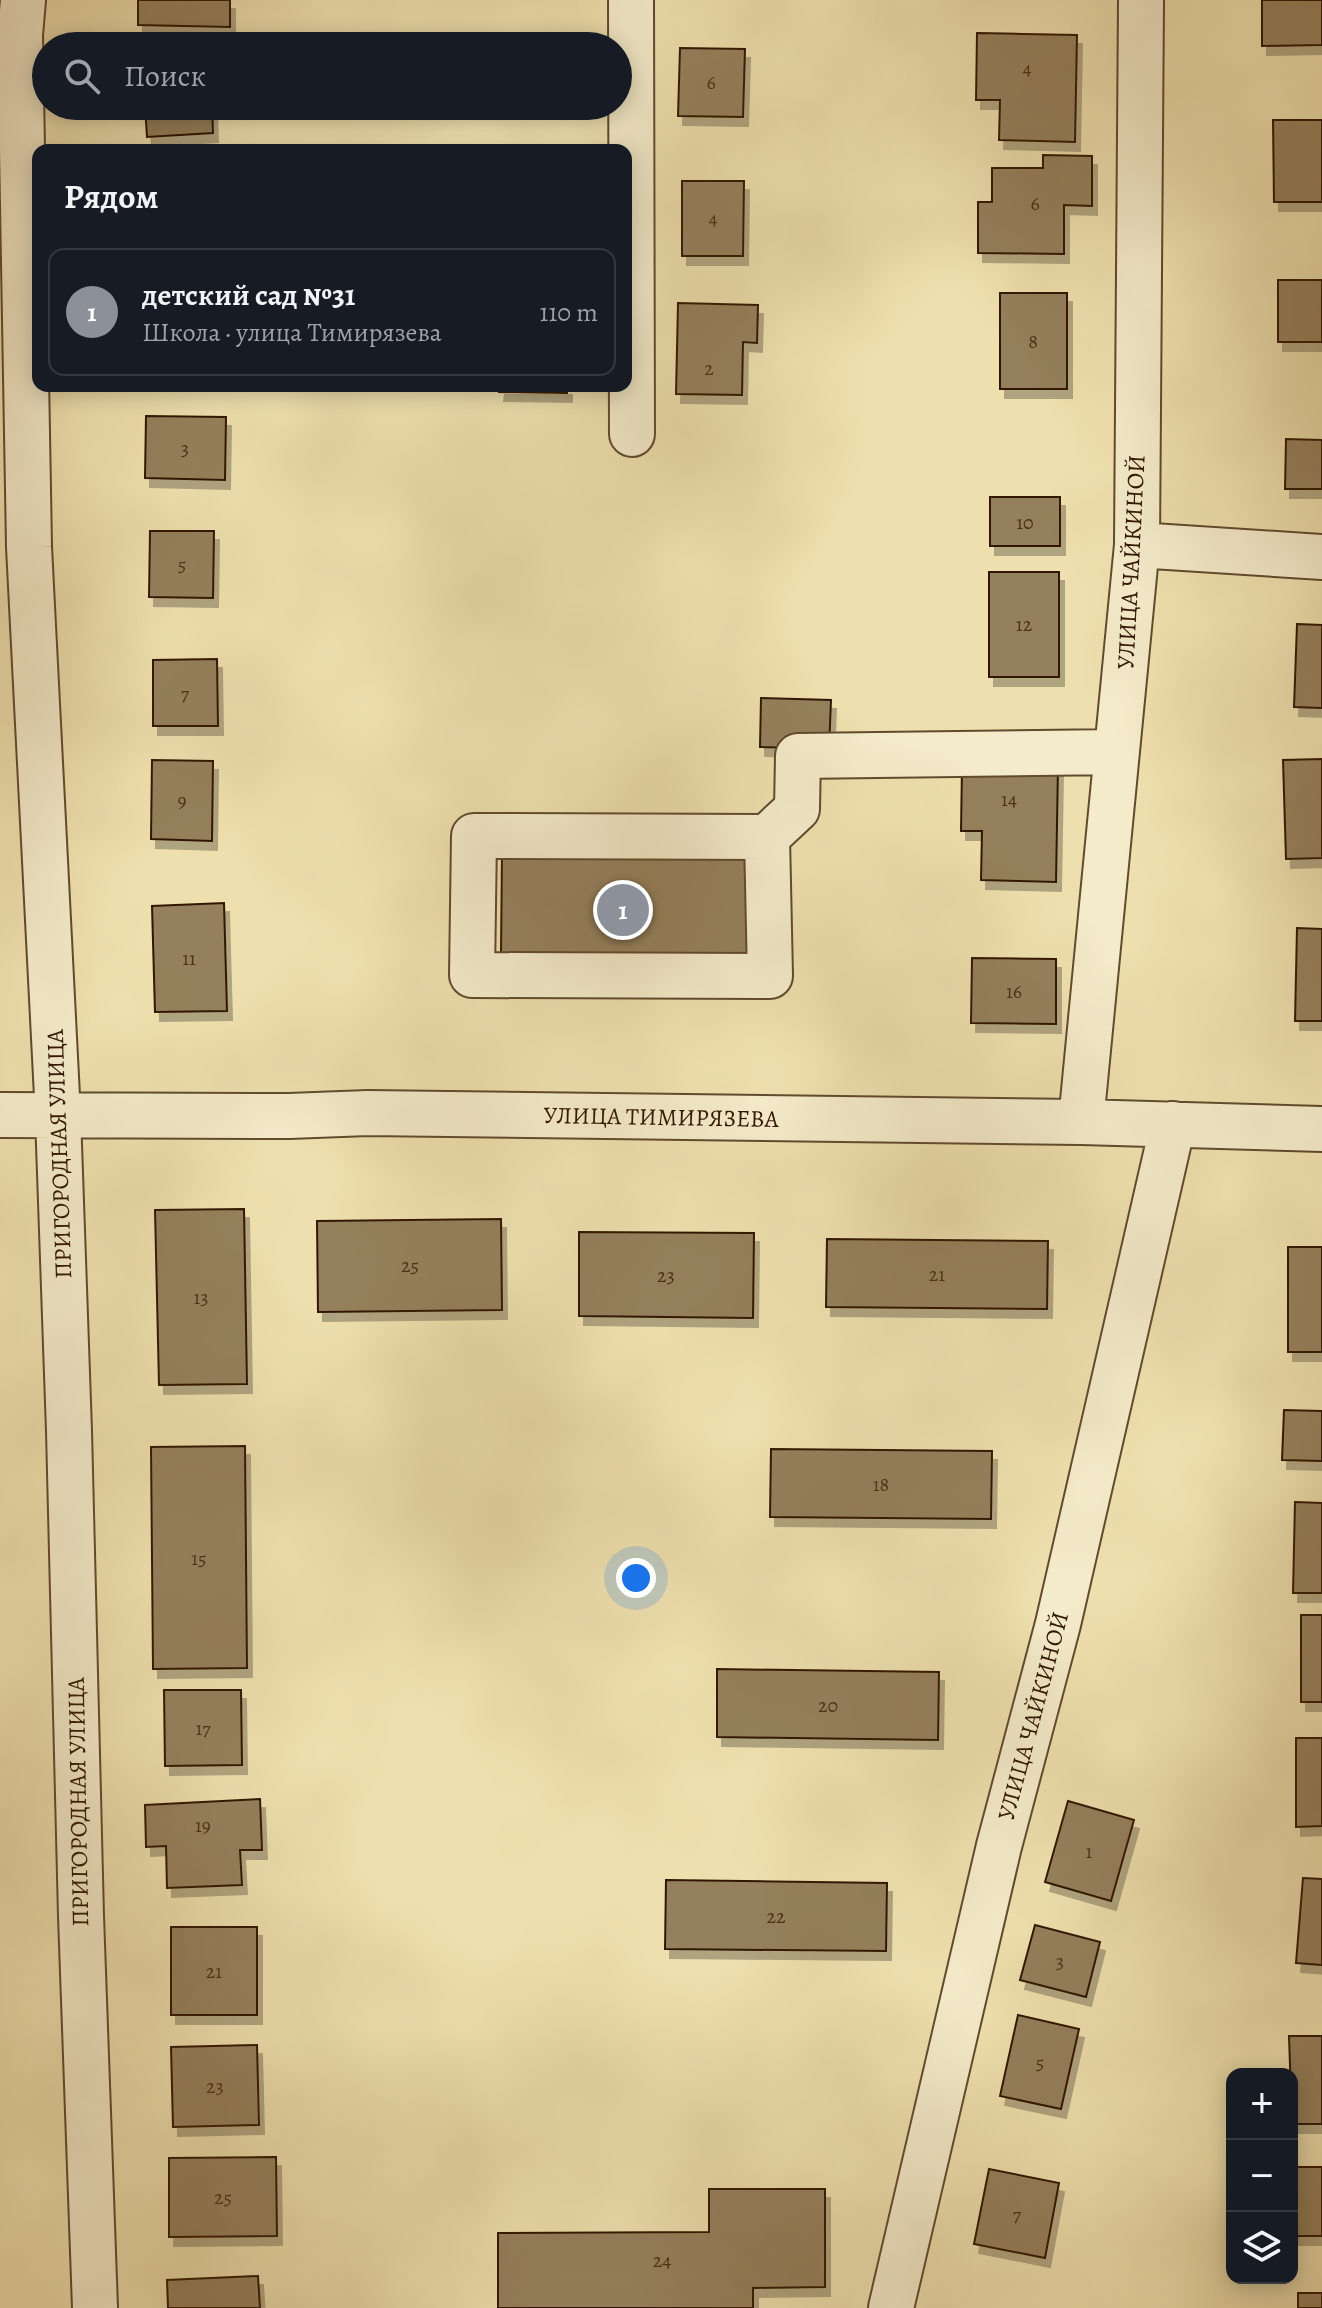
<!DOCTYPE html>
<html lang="ru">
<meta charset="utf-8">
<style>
:root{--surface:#171b24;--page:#20242c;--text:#f1f3f6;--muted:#9ea1a6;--line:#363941;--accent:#8c9099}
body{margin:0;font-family:Alegreya,serif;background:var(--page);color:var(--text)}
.controls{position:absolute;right:24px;bottom:24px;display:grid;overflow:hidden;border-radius:16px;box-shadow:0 4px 20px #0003}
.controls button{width:72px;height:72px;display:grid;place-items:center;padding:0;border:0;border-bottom:2px solid var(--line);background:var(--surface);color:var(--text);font:40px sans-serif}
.you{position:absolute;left:636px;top:1578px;width:28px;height:28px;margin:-20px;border:6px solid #fff;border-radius:50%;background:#1a73e8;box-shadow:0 0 0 12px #1a73e833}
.badge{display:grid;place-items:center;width:52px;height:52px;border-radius:50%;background:var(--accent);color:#fff;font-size:26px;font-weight:700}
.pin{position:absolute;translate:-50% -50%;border:4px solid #fff;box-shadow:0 2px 8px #0006}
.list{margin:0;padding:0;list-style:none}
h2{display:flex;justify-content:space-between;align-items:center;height:104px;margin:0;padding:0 32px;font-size:34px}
h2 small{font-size:26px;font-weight:400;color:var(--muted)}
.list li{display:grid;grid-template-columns:52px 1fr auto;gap:24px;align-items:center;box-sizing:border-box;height:128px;margin:0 16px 16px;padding:0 16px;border:2px solid var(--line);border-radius:16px}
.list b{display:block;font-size:30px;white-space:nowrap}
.list p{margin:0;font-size:26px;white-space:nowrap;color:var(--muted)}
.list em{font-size:26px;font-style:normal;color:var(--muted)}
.icon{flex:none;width:44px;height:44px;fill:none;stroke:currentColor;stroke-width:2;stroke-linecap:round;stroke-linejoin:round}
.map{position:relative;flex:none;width:1322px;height:2308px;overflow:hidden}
.search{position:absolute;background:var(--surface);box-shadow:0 4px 20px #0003;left:32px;top:32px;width:600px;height:88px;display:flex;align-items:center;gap:20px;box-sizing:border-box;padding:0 28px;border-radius:44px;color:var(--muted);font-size:30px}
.panel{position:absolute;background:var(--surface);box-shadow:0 4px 20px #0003;left:32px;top:144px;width:600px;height:248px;border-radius:16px}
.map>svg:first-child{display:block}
.building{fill:#94805b;stroke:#321802;stroke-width:2;filter:url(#shadow)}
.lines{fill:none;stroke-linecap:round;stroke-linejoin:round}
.minor-casing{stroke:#614a2d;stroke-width:48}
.minor{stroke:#f4ebca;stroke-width:44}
.labels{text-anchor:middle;stroke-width:8;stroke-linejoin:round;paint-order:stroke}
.number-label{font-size:20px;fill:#4a3218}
.street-label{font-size:24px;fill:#321802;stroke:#f4ebca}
</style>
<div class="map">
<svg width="1322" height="2308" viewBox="0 0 1322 2308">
<defs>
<filter id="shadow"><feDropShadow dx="5" dy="9" stdDeviation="0" flood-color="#0004"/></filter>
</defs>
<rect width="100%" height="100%" fill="#eee0ae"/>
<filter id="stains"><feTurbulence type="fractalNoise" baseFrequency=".0025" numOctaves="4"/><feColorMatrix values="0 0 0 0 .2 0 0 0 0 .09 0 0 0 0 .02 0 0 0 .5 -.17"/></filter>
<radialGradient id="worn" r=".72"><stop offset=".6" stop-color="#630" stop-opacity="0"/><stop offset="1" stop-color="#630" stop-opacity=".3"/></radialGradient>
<path class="building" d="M138 0H230V27L138 25Z
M1262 0H1322V45L1262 46Z
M977 33 1077 35 1075 142 999 140 1000 100H976Z
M513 44 573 45V46H513Z
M680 48 745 49 743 117 678 116Z
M145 106H212L213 133 147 137Z
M1273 120H1322V202H1274Z
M1043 155 1092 156V206L1064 205V254L978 253V202H992V168H1043Z
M682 181H744L743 256H682Z
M1278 280H1322V342H1278Z
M1000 293H1067V389H1000Z
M678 303 758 305 757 343 743 342 742 395 676 394Z
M500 386H567V393L499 392Z
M146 416 226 417 225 480 145 478Z
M1286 439 1322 440V489H1285Z
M990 497H1060V546H990Z
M150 531H214L213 598 149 597Z
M989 572H1059V677H989Z
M1297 624 1322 625V708L1294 707Z
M217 659 218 726H153V660Z
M761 698 831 700 829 749 760 747Z
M1322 759V858L1286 859 1283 760Z
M152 760 213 761 212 841 151 839Z
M962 766 1058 767 1056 882 981 880 982 831H961Z
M502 854 752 856 751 954 501 953Z
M224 903 227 1011 155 1012 152 906Z
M1297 928 1322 929V1021H1295Z
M972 958 1056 959V1024L971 1023Z
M244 1209 247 1384 159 1385 155 1210Z
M501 1219 502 1310 318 1312 317 1221Z
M579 1232 754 1233 753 1318 579 1316Z
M827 1239 1048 1241 1047 1309 826 1307Z
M1288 1247H1322V1352H1288Z
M1284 1410 1322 1411V1461L1282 1460Z
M245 1446 247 1668 153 1669 151 1447Z
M771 1449 992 1451 991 1519 770 1517Z
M1295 1502 1322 1503V1593H1293Z
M1301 1615H1322V1702H1301Z
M717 1669 939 1672 938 1740 717 1737Z
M164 1690H241L242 1765 165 1766Z
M1296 1738H1322V1826L1296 1827Z
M260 1799 262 1850H240L242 1885 167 1888 166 1846 146 1847 145 1805Z
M1068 1801 1134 1820 1111 1901 1045 1882Z
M1303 1878 1322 1879V1965L1296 1963Z
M666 1880 887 1883 886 1951 665 1949Z
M1035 1925 1100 1942 1086 1997 1020 1980Z
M171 1927H257V2015H171Z
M1018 2015 1079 2029 1061 2109 1000 2096Z
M1289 2036H1322V2124H1292Z
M257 2045 259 2125 173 2127 171 2047Z
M276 2157 277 2236 169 2237V2158Z
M1292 2167H1322V2236H1292Z
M989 2169 1059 2183 1045 2258 974 2244Z
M709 2189H825V2287L753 2288V2308H498V2233L709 2232Z
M258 2276 260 2308H168L167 2280Z
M1298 2293H1322V2308H1298Z"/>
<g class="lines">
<defs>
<path id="minor" d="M23 0 20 35 29 547 58 1116 69 1431 81 1916 95 2308
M631 0 632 434
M1137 545 1322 557
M767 837 474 836 472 975 770 976 767 837 797 809 798 756 1117 752
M0 1115 289 1116 368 1113 1081 1122 1322 1129
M1081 1122 1137 545 1141 0
M891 2308 999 1846 1058 1624 1173 1124"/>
</defs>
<use href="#minor" class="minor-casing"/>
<use href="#minor" class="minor"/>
</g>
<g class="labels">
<g class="number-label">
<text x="1027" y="75">4</text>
<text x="711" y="89">6</text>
<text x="1035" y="210">6</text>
<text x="713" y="225">4</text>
<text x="1033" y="348">8</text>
<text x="709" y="375">2</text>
<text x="185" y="455">3</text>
<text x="1025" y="529">10</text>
<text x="182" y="571">5</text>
<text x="1024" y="631">12</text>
<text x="185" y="700">7</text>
<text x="1009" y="806">14</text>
<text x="182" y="807">9</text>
<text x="189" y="965">11</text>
<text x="1014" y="998">16</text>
<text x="410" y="1272">25</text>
<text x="937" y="1281">21</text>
<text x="666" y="1282">23</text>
<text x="201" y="1304">13</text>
<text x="881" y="1491">18</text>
<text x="199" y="1565">15</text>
<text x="828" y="1712">20</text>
<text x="203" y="1735">17</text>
<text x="203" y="1832">19</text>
<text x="1089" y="1858">1</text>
<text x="776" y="1923">22</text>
<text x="1060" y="1968">3</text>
<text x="214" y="1978">21</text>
<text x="1040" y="2069">5</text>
<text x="215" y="2093">23</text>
<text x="223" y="2204">25</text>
<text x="1017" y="2221">7</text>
<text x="662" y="2267">24</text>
</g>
<g class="street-label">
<text transform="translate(1131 562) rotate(-87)" y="8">УЛИЦА ЧАЙКИНОЙ</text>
<text transform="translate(661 1117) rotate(1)" y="8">УЛИЦА ТИМИРЯЗЕВА</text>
<text transform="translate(59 1154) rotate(-92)" y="8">ПРИГОРОДНАЯ УЛИЦА</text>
<text transform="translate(1033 1716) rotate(-75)" y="8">УЛИЦА ЧАЙКИНОЙ</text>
<text transform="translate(78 1802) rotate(-91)" y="8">ПРИГОРОДНАЯ УЛИЦА</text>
</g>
</g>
<rect width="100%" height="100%" filter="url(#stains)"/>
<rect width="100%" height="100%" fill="url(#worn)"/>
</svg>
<div class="controls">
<button>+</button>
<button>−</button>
<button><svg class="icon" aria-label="layers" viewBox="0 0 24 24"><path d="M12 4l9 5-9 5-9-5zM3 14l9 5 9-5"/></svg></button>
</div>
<div class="you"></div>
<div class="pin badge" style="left:623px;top:910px">1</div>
<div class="search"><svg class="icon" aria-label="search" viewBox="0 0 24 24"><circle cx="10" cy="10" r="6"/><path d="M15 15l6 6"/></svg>Поиск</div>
<section class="panel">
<h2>Рядом<small></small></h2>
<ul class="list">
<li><span class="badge">1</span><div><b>детский сад №31</b><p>Школа · улица Тимирязева</p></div><em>110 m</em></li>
</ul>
</section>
</div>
